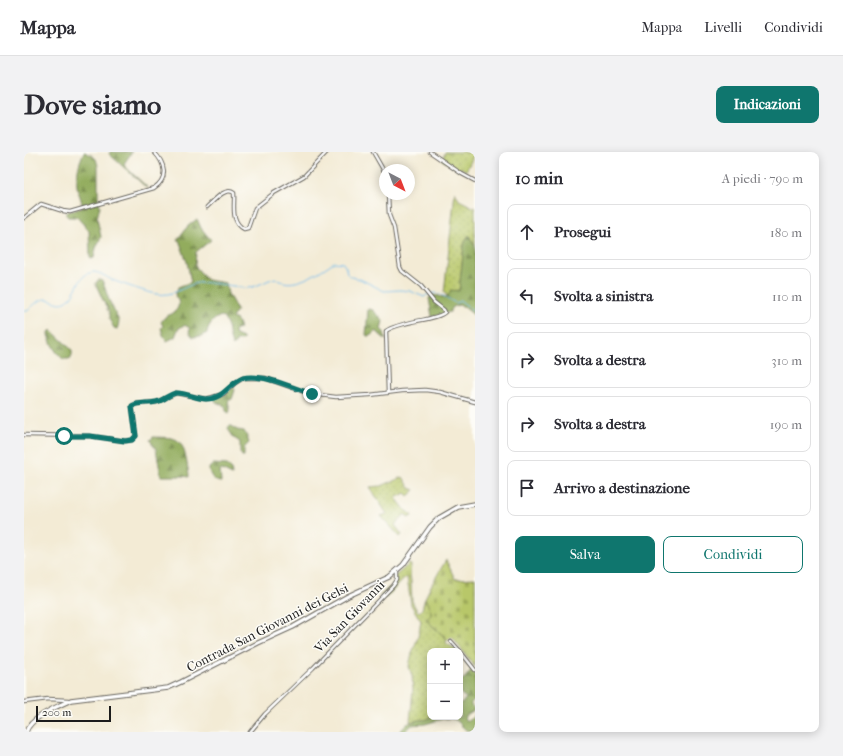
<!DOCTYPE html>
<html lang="it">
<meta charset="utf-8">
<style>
:root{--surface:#fff;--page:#f2f2f3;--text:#2b2b33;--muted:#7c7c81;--line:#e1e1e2;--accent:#0f766e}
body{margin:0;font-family:"IM FELL French Canon",serif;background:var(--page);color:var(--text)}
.controls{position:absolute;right:12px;bottom:12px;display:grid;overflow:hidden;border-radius:8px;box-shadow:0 2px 10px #0003}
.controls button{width:36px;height:36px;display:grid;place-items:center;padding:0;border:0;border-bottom:1px solid var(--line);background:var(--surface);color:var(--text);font:20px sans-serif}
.compass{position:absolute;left:355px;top:12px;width:36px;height:36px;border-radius:50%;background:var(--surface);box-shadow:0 2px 10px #0003;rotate:138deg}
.scale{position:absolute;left:12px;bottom:10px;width:75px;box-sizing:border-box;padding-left:4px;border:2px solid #1c1c1c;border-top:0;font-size:11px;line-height:14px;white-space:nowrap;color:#1c1c1c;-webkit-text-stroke:3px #fdfcf7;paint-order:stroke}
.stop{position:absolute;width:12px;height:12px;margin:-9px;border:3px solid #0f766e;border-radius:50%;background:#fff}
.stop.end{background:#0f766e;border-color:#fff;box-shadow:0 1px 4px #0008}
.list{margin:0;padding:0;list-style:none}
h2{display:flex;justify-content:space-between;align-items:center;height:52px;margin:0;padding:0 16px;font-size:17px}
h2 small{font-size:13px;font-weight:400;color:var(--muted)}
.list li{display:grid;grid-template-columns:26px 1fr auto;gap:12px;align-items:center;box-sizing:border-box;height:56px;margin:0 8px 8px;padding:0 8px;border:1px solid var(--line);border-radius:8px}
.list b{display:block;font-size:15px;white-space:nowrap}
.list em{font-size:13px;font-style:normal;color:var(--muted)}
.actions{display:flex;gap:8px;padding:12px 16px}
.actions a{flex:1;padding:9px 0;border:1px solid var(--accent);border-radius:8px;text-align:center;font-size:14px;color:var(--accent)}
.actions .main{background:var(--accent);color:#fff}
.icon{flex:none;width:22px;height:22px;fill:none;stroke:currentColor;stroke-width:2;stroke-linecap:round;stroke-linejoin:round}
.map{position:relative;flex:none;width:451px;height:580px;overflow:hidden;border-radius:8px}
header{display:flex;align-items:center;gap:24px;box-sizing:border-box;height:56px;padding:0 20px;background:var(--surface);border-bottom:1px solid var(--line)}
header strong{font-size:19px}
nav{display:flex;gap:22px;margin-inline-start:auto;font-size:14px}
.intro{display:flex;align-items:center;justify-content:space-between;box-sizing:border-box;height:96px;padding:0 24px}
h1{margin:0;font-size:28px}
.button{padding:10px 18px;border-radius:8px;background:var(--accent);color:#fff;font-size:14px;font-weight:700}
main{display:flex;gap:24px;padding:0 24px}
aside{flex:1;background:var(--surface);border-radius:8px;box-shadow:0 2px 10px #0003}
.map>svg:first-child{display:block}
.grass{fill:url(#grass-dots);stroke:#6a7242}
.forest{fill:url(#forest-firs);stroke:#57643c}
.cemetery{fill:url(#cemetery-stones);stroke:#6a7242}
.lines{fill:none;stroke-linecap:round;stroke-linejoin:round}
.stream{stroke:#78beef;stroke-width:1}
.minor-casing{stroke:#67645d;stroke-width:4.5}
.secondary-casing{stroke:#67645d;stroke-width:5.5}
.minor{stroke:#fff;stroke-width:2.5}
.secondary{stroke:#fff;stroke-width:3.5}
.route{stroke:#0f766e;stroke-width:5}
.labels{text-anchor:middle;stroke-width:3;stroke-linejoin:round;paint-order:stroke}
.street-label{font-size:13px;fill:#1c1c1c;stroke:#fdfcf7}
</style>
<header>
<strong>Mappa</strong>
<nav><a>Mappa</a><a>Livelli</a><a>Condividi</a></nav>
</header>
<div class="intro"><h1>Dove siamo</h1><a class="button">Indicazioni</a></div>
<main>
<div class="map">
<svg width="451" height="580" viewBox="0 0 451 580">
<defs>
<pattern id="grass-dots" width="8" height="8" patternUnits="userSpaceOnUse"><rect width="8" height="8" fill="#b8c769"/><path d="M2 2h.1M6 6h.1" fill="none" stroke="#9eaa5a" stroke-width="1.8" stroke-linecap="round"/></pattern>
<pattern id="forest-firs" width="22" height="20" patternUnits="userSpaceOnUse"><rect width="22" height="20" fill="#92ac5d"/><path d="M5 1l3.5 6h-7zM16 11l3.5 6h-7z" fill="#768b4c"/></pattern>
<pattern id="cemetery-stones" width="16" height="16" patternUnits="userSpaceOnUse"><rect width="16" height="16" fill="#b8c769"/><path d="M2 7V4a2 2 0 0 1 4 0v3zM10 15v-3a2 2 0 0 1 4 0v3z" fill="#9eaa5a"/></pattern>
</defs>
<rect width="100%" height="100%" fill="#fdfcf7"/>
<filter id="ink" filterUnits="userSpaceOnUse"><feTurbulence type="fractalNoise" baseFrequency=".025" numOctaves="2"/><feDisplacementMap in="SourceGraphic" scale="8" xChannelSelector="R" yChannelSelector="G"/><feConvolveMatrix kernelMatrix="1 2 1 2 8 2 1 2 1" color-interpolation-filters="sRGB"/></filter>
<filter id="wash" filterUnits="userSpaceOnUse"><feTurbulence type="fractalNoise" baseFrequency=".012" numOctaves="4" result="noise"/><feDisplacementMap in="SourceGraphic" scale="16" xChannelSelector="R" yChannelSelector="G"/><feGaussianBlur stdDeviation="0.9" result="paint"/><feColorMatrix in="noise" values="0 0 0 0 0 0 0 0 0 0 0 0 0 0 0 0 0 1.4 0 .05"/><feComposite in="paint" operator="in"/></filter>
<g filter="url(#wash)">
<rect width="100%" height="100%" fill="#f3ebd5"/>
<path class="grass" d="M421 0H451V1L442 19 437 16 435 19 418 8Z
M431 40 435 48 451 56V94L449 92 445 84 442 87 440 93 435 139 431 138 424 144 420 141Z
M379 325 386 336 391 338 384 344 381 341 372 346 383 360H385L388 364 384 366 381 362 371 373 378 383 376 385 357 364 363 362 346 335 357 334Z
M385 412 387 413 386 423 387 429 388 449 392 457 395 460 398 457 401 446 408 462 402 468 424 488 422 489V491L434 499H406V565H409C402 569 393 568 386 570L389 537 388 524 385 514 388 501 394 485 397 469 387 453 383 425H382L362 446 356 444 364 436 369 435 372 431 370 428V425Z"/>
<path class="forest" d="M60 0 67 3 72 7 74 14V44L76 54 73 66 77 85 72 96 70 106 67 107 66 106 65 79 53 65H44L42 63 43 60 58 56C59 49 54 42 53 34 52 25 55 9 60 0Z
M86 0H108L101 10 100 13 110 23 124 36H123L85 2Z
M173 67 177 76 187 88 172 100 171 114 183 128 202 131 204 142 213 158 208 166 213 168 216 176 211 178 212 183 219 186V188L213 189 209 194C202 182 208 173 197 164 189 167 184 173 183 181L178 184 169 185 165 180 166 176 160 173 154 177 151 185 143 189 139 183 137 176 139 174 137 170C138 169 140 166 141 165 143 163 147 163 149 161 155 157 157 150 151 144L154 135 167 130 163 110 155 88H153L163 75Z
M445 83 449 92 451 94V164L439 154 434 153 429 155 426 160 408 165 405 146C409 143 413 143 418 145L424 144 427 138 435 139 440 93 442 87Z
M74 128H77L79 130 85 148 94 167 95 171 93 177 90 176 85 167V161L72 133V131Z
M344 157 349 158 359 169 357 177 360 180 362 188 352 179 346 184H343L342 183Z
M27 178 48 198V203L46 207H39C31 200 25 190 25 180Z
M209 235 211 238 208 247 204 249 206 258 205 261 202 259 201 254 192 250 190 246 200 243Z
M205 274H208L213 278 220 279C222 282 224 287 225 291L220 296V304H218L216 300V290L210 286 204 277Z
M129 285C150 286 157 283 162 306 163 313 165 319 165 325L159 324H137L132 297 126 288Z
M189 312 203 313 207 316 208 323 198 318H196L197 330C190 330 185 323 185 316Z
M447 518 451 522V547L447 551V554L450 556 449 559 443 562 440 566 443 569 448 566 451 562 450 580C437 580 438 569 429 567 420 565 410 570 401 572 397 573 392 572 388 573L381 580H375L383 572 394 568H401L409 565H436V554L442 546 436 541V528L440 527Z"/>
<path class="cemetery" d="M422 408 431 427 451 426V515L428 485 424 488 402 468 408 462 401 446 408 432Z"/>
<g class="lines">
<path class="stream" d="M0 158H5C24 135 30 157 43 149 54 141 53 122 69 120 76 120 82 125 88 128 102 133 118 139 132 142 149 145 158 135 173 131 184 129 212 135 225 136 235 134 242 128 252 126 268 140 296 119 310 110L319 111 322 116 323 122 327 125 336 127 360 139 376 138 386 139 400 145C402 144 403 142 406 142 415 138 424 148 432 151L437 149 448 158 451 159"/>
</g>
</g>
<g filter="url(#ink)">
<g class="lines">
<defs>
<path id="minor" d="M349 0 361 21
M406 0 438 22 451 29
M183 55C189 50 201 34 210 41 211 54 206 69 220 77L224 76 231 56 250 41 280 24 303 0
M0 66 17 52 39 59 46 60 130 36C145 26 141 11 130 0
M364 241 362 179C375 169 415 168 421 160L420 158 410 150 397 134 378 119 376 115 370 76 365 63 364 42
M0 283 66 284 101 289 108 288 112 284 108 254 111 252 133 250 152 241 182 247 189 245 199 242 211 231 219 226H241L287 242 312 245 346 243 378 239 401 238 416 240 451 250
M427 489 436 499
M436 499 451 518
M0 550 24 547 44 548
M226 580 241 562 289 516 369 434 373 428V419"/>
<path id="secondary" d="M2 580C6 566 34 554 47 548L144 536 157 530 234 491 269 475 324 444 365 425 379 413 406 375 415 366 434 355 451 352"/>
</defs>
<use href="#minor" class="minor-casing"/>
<use href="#secondary" class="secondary-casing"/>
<use href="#minor" class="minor"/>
<use href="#secondary" class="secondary"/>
</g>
</g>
<g class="lines" filter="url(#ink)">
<path class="route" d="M40 284H66L101 289 108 288 112 284 108 254C115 250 124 252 132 250 139 249 145 242 152 241 160 240 173 247 182 247 200 247 205 231 219 226 237 221 270 236 288 242"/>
</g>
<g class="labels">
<g class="street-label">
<text transform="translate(325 464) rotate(-46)" y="5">Via San Giovanni</text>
<text transform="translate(243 475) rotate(-27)" y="5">Contrada San Giovanni dei Gelsi</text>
</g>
</g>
</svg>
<div class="controls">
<button>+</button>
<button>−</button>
</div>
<svg class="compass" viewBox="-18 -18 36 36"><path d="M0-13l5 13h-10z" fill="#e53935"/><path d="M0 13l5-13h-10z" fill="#7c7c81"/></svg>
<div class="scale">200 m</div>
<div class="stop" style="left:40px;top:284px"></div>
<div class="stop end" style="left:288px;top:242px"></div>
</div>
<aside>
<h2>10 min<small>A piedi · 790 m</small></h2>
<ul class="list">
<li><svg class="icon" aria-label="ahead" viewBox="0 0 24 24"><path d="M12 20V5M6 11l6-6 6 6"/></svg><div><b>Prosegui</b></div><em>180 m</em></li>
<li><svg class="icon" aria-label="left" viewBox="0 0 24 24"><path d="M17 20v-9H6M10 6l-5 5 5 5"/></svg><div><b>Svolta a sinistra</b></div><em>110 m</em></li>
<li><svg class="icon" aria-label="right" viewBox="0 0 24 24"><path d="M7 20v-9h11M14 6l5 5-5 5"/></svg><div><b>Svolta a destra</b></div><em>310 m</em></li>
<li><svg class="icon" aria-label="right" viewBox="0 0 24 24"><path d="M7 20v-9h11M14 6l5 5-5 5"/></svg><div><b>Svolta a destra</b></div><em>190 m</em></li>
<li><svg class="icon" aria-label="arrive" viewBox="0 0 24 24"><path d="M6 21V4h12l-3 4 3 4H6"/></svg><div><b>Arrivo a destinazione</b></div></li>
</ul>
<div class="actions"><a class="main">Salva</a><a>Condividi</a></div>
</aside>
</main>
